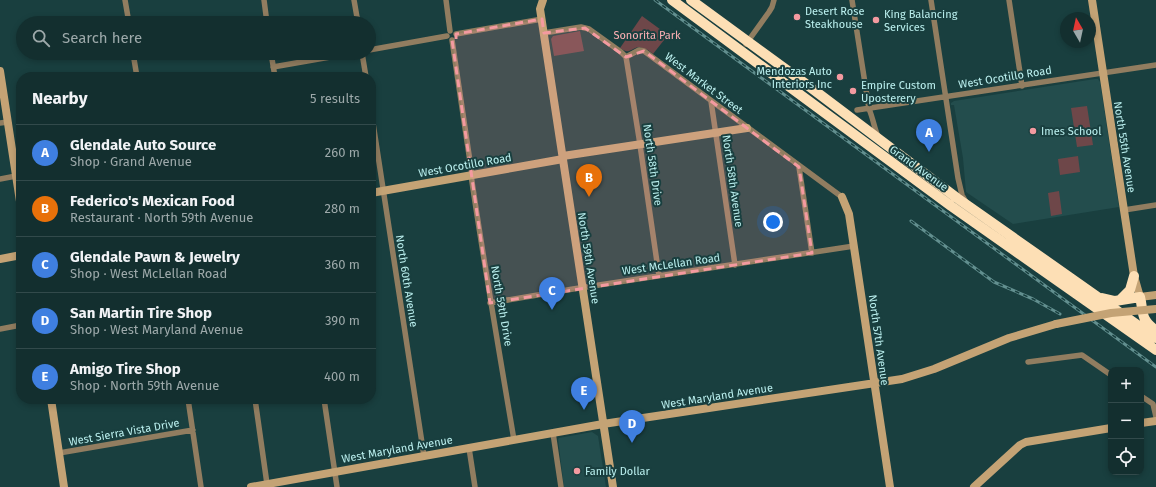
<!DOCTYPE html>
<meta charset="utf-8">
<style>
:root{--surface:#132f2f;--page:#1c3737;--text:#f1f3f6;--muted:#9da9aa;--line:#324a4b;--accent:#bca0f2}
body{margin:0;font-family:"Fira Sans",sans-serif;background:var(--page);color:var(--text)}
.controls{position:absolute;right:12px;bottom:12px;display:grid;overflow:hidden;border-radius:8px;box-shadow:0 2px 6px #0003}
.controls button{width:36px;height:36px;display:grid;place-items:center;padding:0;border:0;border-bottom:1px solid var(--line);background:var(--surface);color:var(--text);font:20px sans-serif}
.compass{position:absolute;left:1060px;top:12px;width:36px;height:36px;border-radius:50%;background:var(--surface);box-shadow:0 2px 6px #0003;rotate:351deg}
.you{position:absolute;left:773px;top:222px;width:14px;height:14px;margin:-10px;border:3px solid #fff;border-radius:50%;background:#1a73e8;box-shadow:0 0 0 6px #1a73e833}
.badge{display:grid;place-items:center;width:26px;height:26px;border-radius:50%;background:var(--accent);color:#fff;font-size:13px;font-weight:700}
.pin{position:absolute;translate:-50% -33px;filter:drop-shadow(0 1px 2px #0008)}
.pin::after{content:'';position:absolute;top:21px;width:14px;height:12px;background:inherit;clip-path:polygon(0 0,100% 0,50% 100%)}
.list{margin:0;padding:0;list-style:none}
h2{display:flex;justify-content:space-between;align-items:center;height:52px;margin:0;padding:0 16px;font-size:17px}
h2 small{font-size:13px;font-weight:400;color:var(--muted)}
.list li{display:grid;grid-template-columns:26px 1fr auto;gap:12px;align-items:center;box-sizing:border-box;height:56px;padding:0 16px;border-top:1px solid var(--line)}
.list b{display:block;font-size:15px;white-space:nowrap}
.list p{margin:0;font-size:13px;white-space:nowrap;color:var(--muted)}
.list em{font-size:13px;font-style:normal;color:var(--muted)}
.icon{flex:none;width:22px;height:22px;fill:none;stroke:currentColor;stroke-width:2;stroke-linecap:round;stroke-linejoin:round}
.map{position:relative;flex:none;width:1156px;height:487px;overflow:hidden}
.search{position:absolute;background:var(--surface);box-shadow:0 2px 6px #0003;left:16px;top:16px;width:360px;height:44px;display:flex;align-items:center;gap:10px;box-sizing:border-box;padding:0 14px;border-radius:22px;color:var(--muted);font-size:15px}
.panel{position:absolute;background:var(--surface);box-shadow:0 2px 6px #0003;left:16px;top:72px;width:360px;height:332px;border-radius:16px}
.map>svg:first-child{display:block}
.built{fill:#234d4d}
.green{fill:#6e4749}
.lines{fill:none;stroke-linecap:round;stroke-linejoin:round}
.street{stroke:#917d60;stroke-width:5.5}
.secondary{stroke:#c4a375;stroke-width:8}
.highway{stroke:#fddfb5;stroke-width:10}
.rail-casing{stroke:#628f8f;stroke-width:3}
.rail{stroke:#193f3f;stroke-width:1.5;stroke-dasharray:4.5;stroke-linecap:butt}
.secondary-bridge{stroke:#c4a375;stroke-width:8}
.marked{fill:#f49aa0;fill-opacity:0.2;stroke:#f49aa0;stroke-width:3;stroke-dasharray:8 5;stroke-linejoin:round}
.poi-dot{fill:#f49aa0;stroke:#193f3f;stroke-width:1.5}
.labels{text-anchor:middle;stroke-width:4;stroke-linejoin:round;paint-order:stroke}
.poi-label{font-size:11px;fill:#bbf0ef;stroke:#193f3f;text-anchor:start}
.park-label{font-size:11px;fill:#fdb0b4;stroke:#193f3f}
.street-label{font-size:11px;fill:#bbf0ef;stroke:#193f3f}
</style>
<div class="map">
<svg width="1156" height="487" viewBox="0 0 1156 487">
<rect width="100%" height="100%" fill="#193f3f"/>
<path class="built" d="M1095 79H1098L1100 82 1119 207 1013 224 966 192 963 158 954 105H951V103L954 101Z
M592 432 598 436 606 487H564L558 439 559 438Z"/>
<path class="green" d="M642 16 668 35 653 54 648 50 639 47C629 49 630 55 620 48Z
M580 31 584 51 554 56 551 39 553 36Z
M1087 106 1093 145 1077 147 1071 108Z
M1078 156 1080 172 1060 175 1058 159Z
M1059 191 1062 214 1051 216 1048 193Z"/>
<g class="lines">
<path class="street" d="M125 0 129 23
M264 0 267 23
M354 0 358 23
M446 0 450 31
M852 0 869 109C873 118 874 127 878 137
M931 0 958 178 962 195 966 202
M1009 0 1022 86
M544 33 581 27 589 29 621 52 626 57 639 138 659 276
M456 34 542 19
M452 40 472 175
M746 44 769 12 772 7 774 0
M369 50 447 36
M133 53 137 77
M271 53 275 77
M362 53 366 77
M133 56 148 53
M626 57 639 50 644 51 842 197
M273 67 353 53
M711 101 735 265
M371 110 424 456
M857 110 1156 65
M0 123 8 122
M799 167 812 253
M471 175C484 264 499 351 514 440
M0 179 16 176
M1124 210 1156 205
M490 303 573 289 854 246
M0 329 21 325
M1028 362 1082 355 1111 375
M1141 396 1153 404 1156 417
M188 399 201 487
M255 399 267 484
M324 399 337 487
M553 433 561 487
M469 448 475 487
M59 453 193 430"/>
<path class="secondary" d="M543 0 540 9 613 487
M1092 0 1134 276 1140 297 1156 295
M0 71 21 208
M563 156 747 128
M371 193 563 159
M842 197 849 214 890 487
M0 259 21 255
M51 399 64 487
M1141 423 1156 421
M251 487 603 424 902 379 934 369 1009 338 1056 324
M974 487 1020 445 1026 442 1111 428"/>
<path class="highway" d="M672 0 951 206 1156 350
M691 0 806 84 957 198 1156 338
M1102 298 1115 301 1140 297C1144 314 1140 318 1155 330
M1120 300 1130 290 1134 276"/>
<defs>
<path id="rail" d="M655 0 1156 367
M911 221 994 282 1033 299 1060 314"/>
</defs>
<use href="#rail" class="rail-casing"/>
<use href="#rail" class="rail"/>
<path class="secondary-bridge" d="M1056 324 1111 313 1156 309"/>
</g>
<path class="marked" d="M542 19 544 33 585 28 626 57 644 51 799 167 812 253 490 303 452 40 456 39V34Z"/>
<g class="poi-dot">
<circle cx="797" cy="17" r="4"/>
<circle cx="876" cy="20" r="4"/>
<circle cx="840" cy="77" r="4"/>
<circle cx="853" cy="91" r="4"/>
<circle cx="1033" cy="131" r="4"/>
<circle cx="577" cy="471" r="4"/>
</g>
<g class="labels">
<g class="poi-label">
<text x="805" y="15">Desert Rose<tspan x="805" dy="13">Steakhouse</tspan></text>
<text x="884" y="18">King Balancing<tspan x="884" dy="13">Services</tspan></text>
<text x="832" y="75" text-anchor="end">Mendozas Auto<tspan x="832" dy="13">Interiors Inc</tspan></text>
<text x="861" y="89">Empire Custom<tspan x="861" dy="13">Uposterery</tspan></text>
<text x="1041" y="135">Imes School</text>
<text x="585" y="475">Family Dollar</text>
</g>
<g class="park-label">
<text x="647" y="39">Sonorita Park</text>
</g>
<g class="street-label">
<text transform="translate(1005 77) rotate(-9)" y="4">West Ocotillo Road</text>
<text transform="translate(704 83) rotate(37)" y="4">West Market Street</text>
<text transform="translate(1125 147) rotate(81)" y="4">North 55th Avenue</text>
<text transform="translate(465 165) rotate(-10)" y="4">West Ocotillo Road</text>
<text transform="translate(653 165) rotate(82)" y="4">North 58th Drive</text>
<text transform="translate(919 168) rotate(36)" y="4">Grand Avenue</text>
<text transform="translate(733 181) rotate(82)" y="4">North 58th Avenue</text>
<text transform="translate(589 258) rotate(81)" y="4">North 59th Avenue</text>
<text transform="translate(671 264) rotate(-8)" y="4">West McLellan Road</text>
<text transform="translate(407 281) rotate(81)" y="4">North 60th Avenue</text>
<text transform="translate(502 306) rotate(80)" y="4">North 59th Drive</text>
<text transform="translate(879 340) rotate(82)" y="4">North 57th Avenue</text>
<text transform="translate(717 396) rotate(-9)" y="4">West Maryland Avenue</text>
<text transform="translate(124 432) rotate(-10)" y="4">West Sierra Vista Drive</text>
<text transform="translate(397 449) rotate(-10)" y="4">West Maryland Avenue</text>
</g>
</g>
</svg>
<div class="controls">
<button>+</button>
<button>−</button>
<button><svg class="icon" aria-label="locate" viewBox="0 0 24 24"><circle cx="12" cy="12" r="6"/><path d="M12 2v4M12 18v4M2 12h4M18 12h4"/></svg></button>
</div>
<svg class="compass" viewBox="-18 -18 36 36"><path d="M0-13l5 13h-10z" fill="#e53935"/><path d="M0 13l5-13h-10z" fill="#9da9aa"/></svg>
<div class="you"></div>
<div class="pin badge" style="left:929px;top:152px;background:#3f7fe0">A</div>
<div class="pin badge" style="left:589px;top:197px;background:#e8710a">B</div>
<div class="pin badge" style="left:552px;top:310px;background:#3f7fe0">C</div>
<div class="pin badge" style="left:632px;top:443px;background:#3f7fe0">D</div>
<div class="pin badge" style="left:584px;top:410px;background:#3f7fe0">E</div>
<div class="search"><svg class="icon" aria-label="search" viewBox="0 0 24 24"><circle cx="10" cy="10" r="6"/><path d="M15 15l6 6"/></svg>Search here</div>
<section class="panel">
<h2>Nearby<small>5 results</small></h2>
<ul class="list">
<li><span class="badge" style="background:#3f7fe0">A</span><div><b>Glendale Auto Source</b><p>Shop · Grand Avenue</p></div><em>260 m</em></li>
<li><span class="badge" style="background:#e8710a">B</span><div><b>Federico's Mexican Food</b><p>Restaurant · North 59th Avenue</p></div><em>280 m</em></li>
<li><span class="badge" style="background:#3f7fe0">C</span><div><b>Glendale Pawn &amp; Jewelry</b><p>Shop · West McLellan Road</p></div><em>360 m</em></li>
<li><span class="badge" style="background:#3f7fe0">D</span><div><b>San Martin Tire Shop</b><p>Shop · West Maryland Avenue</p></div><em>390 m</em></li>
<li><span class="badge" style="background:#3f7fe0">E</span><div><b>Amigo Tire Shop</b><p>Shop · North 59th Avenue</p></div><em>400 m</em></li>
</ul>
</section>
</div>
